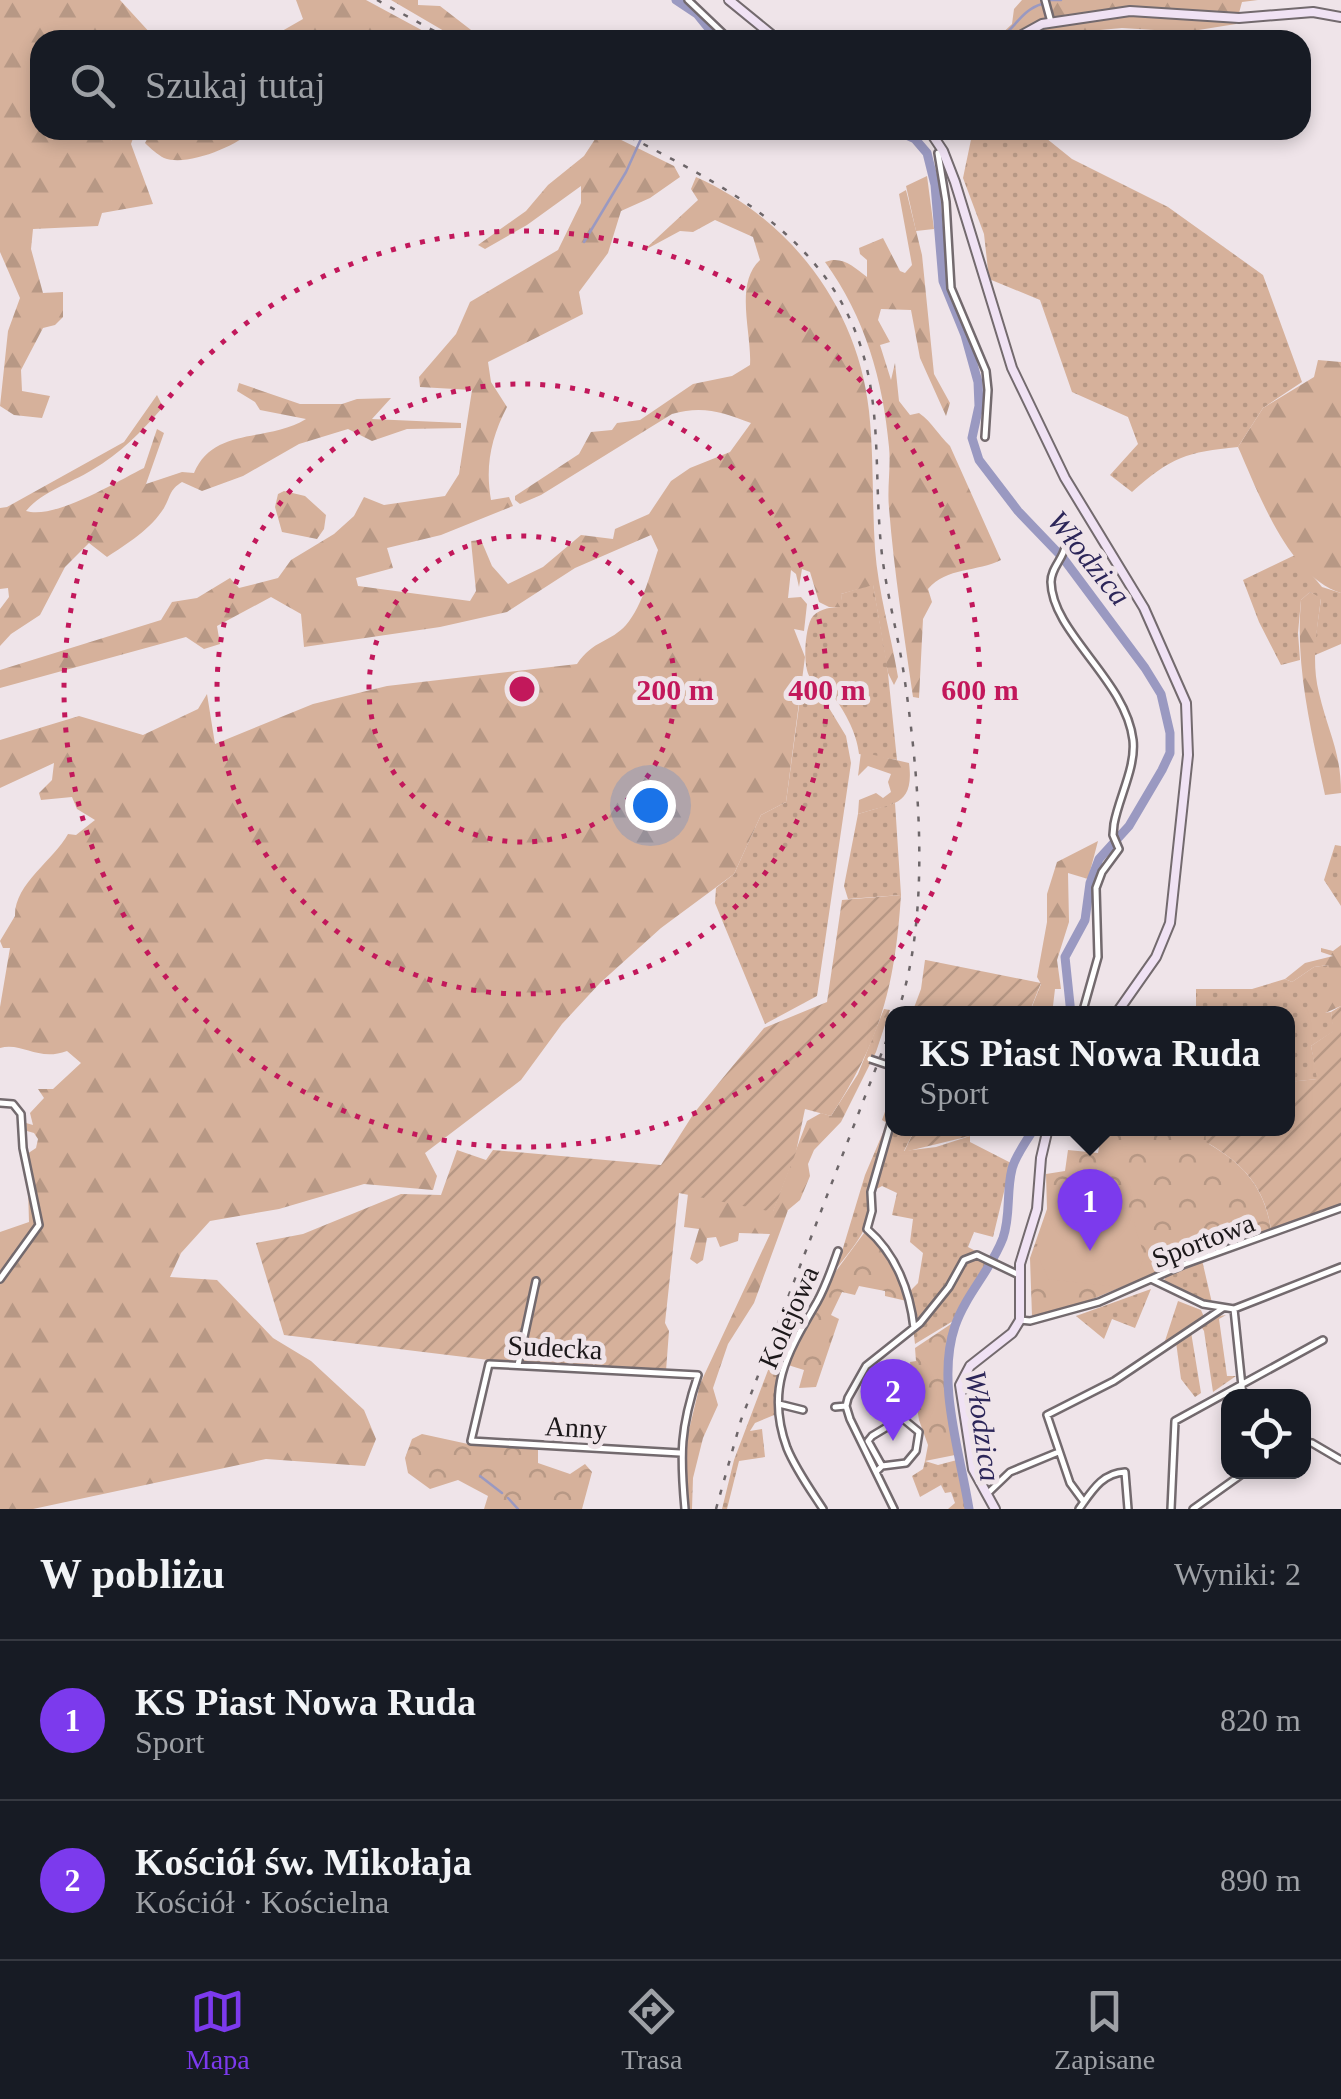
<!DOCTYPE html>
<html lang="pl">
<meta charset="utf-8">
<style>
:root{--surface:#171b24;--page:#242831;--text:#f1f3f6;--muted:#9ea1a6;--line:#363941;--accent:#7c3aed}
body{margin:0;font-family:"Times New Roman",serif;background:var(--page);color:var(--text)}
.controls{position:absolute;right:30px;bottom:30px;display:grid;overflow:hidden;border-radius:20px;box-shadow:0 5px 15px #0003}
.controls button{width:90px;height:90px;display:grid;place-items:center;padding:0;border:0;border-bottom:2px solid var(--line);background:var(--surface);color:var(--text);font:50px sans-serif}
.you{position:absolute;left:650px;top:805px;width:35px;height:35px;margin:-25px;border:8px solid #fff;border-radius:50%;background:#1a73e8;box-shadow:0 0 0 15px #1a73e833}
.badge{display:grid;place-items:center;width:65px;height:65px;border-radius:50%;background:var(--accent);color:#fff;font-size:32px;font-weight:700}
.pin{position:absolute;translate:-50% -82px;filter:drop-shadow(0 2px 5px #0008)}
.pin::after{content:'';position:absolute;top:52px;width:35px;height:30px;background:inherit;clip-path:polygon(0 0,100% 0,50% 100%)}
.popup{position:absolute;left:885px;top:1006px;width:410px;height:130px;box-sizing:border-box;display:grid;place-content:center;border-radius:20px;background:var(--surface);filter:drop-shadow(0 2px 8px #0005);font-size:32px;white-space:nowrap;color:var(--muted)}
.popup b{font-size:38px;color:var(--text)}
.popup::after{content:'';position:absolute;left:50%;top:100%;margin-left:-20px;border:20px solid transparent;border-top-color:var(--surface)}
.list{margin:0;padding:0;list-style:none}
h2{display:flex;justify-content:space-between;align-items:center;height:130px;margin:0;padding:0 40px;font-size:42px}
h2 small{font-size:32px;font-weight:400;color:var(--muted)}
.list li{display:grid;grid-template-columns:65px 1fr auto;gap:30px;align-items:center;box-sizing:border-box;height:160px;padding:0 40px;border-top:2px solid var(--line)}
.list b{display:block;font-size:38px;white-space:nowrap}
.list p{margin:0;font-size:32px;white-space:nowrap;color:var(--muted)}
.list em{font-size:32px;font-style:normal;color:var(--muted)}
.icon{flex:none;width:55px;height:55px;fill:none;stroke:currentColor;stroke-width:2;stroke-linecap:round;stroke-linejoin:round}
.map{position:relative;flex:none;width:1341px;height:1509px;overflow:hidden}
.search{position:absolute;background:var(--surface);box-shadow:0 5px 15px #0003;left:30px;right:30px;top:30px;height:110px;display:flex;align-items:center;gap:25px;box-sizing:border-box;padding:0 35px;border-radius:30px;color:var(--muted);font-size:38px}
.sheet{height:450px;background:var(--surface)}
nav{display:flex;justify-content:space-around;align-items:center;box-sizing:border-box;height:140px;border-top:2px solid var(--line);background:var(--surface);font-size:28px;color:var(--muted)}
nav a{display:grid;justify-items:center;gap:5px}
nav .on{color:var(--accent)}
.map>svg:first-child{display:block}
.grass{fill:url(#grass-dots)}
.forest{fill:url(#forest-firs)}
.park{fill:url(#park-crowns)}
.garden{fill:url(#garden-furrows)}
.pitch{fill:#d6b19b}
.water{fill:url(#water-ripples)}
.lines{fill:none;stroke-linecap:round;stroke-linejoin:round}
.stream{stroke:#9a99c1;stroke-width:2.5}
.river{stroke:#9a99c1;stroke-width:9}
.street-casing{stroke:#736a6e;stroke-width:10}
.secondary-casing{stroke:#736a6e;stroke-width:12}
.street{stroke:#fff;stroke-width:5}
.secondary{stroke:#f0e2f4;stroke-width:8}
.rail{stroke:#6d6669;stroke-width:2.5;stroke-dasharray:5 10;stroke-linecap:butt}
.street-bridge-casing{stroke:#736a6e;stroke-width:10;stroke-linecap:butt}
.street-bridge{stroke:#fff;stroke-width:5}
.ring{fill:none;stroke:#c2185b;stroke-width:5;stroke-dasharray:5 10}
.labels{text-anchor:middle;stroke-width:10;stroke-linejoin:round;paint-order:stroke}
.street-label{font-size:28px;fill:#1c181a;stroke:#efe4e9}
.water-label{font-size:30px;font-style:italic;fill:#2c2659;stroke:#efe4e9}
.centre{fill:#c2185b;stroke:#efe4e9;stroke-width:5}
.ring-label{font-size:30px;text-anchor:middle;font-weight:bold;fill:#c2185b;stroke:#efe4e9;stroke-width:10;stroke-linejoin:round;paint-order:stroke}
</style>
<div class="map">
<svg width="1341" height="1509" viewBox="0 0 1341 1509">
<defs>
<pattern id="grass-dots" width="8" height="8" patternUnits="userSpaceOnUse" patternTransform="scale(2.5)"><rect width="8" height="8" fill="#d6b19b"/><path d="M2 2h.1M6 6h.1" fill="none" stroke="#b79885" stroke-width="1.8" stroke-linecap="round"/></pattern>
<pattern id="forest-firs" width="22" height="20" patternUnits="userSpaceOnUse" patternTransform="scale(2.5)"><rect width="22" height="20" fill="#d6b19b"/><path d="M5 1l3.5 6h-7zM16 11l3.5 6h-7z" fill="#b79885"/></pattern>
<pattern id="park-crowns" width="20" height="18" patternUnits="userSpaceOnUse" patternTransform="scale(2.5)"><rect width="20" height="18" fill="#d6b19b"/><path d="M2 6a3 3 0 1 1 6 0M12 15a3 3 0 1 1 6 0" fill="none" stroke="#b79885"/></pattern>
<pattern id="garden-furrows" width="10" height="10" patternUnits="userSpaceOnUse" patternTransform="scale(2.5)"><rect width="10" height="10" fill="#d6b19b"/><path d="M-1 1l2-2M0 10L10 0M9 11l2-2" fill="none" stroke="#b79885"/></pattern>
<pattern id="water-ripples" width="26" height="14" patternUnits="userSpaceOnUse" patternTransform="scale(2.5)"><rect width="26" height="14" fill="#9a99c1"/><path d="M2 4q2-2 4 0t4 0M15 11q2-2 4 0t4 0" fill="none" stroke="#7d7c9c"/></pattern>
</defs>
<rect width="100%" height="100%" fill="#efe4e9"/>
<path class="grass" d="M973 130H1036L1072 159 1168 207 1263 275 1302 382 1263 408 1238 447C1187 452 1171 457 1132 492L1110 475 1138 444 1128 417 1072 392 1040 300 989 279 984 234 963 178Z
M1295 555 1322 587 1341 593V644L1313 656 1321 599 1310 592 1301 600 1298 633 1300 660 1281 665 1259 622 1243 580Z
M873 584 887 664 897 760 859 754C857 733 843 707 829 691 824 686 814 682 810 677 802 667 805 625 813 616 821 608 832 607 842 607L841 594Z
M802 684 822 697 829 708 846 736 851 763 817 996 765 1024 715 903 716 888 734 874 761 815 786 802Z
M895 803 901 895 848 899 844 886 858 814Z
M1335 845 1341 846V906L1324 880Z
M1328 965 1332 970 1323 1013 1331 1012 1334 1031 1311 1046 1318 1079 1288 1082V1014H1196V989H1252L1285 979 1292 982 1314 967Z
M892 1092V1128L915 1129 904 1151 936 1147 970 1136V1142L1011 1163 993 1237 974 1232 968 1247 991 1259C981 1284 962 1303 954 1329 937 1385 960 1453 969 1509H948L955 1503 951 1492 945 1493 941 1485 920 1497 912 1476 923 1469 925 1461 938 1465 957 1460C945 1408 941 1374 953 1321L915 1344 909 1292 918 1283 923 1253 910 1242 913 1219 892 1215 897 1193 882 1186 871 1192C873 1226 857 1242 837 1268L865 1175 887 1123 882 1120Z
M1202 1260 1212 1303 1163 1283 1167 1274Z
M1151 1289 1135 1328 1112 1319 1104 1339 1076 1316Z
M1226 1315 1219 1319 1227 1376H1236L1213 1392 1204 1331 1200 1325 1213 1317Z
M1191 1332 1201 1393 1195 1397 1181 1379 1176 1342Z
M770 1365 786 1366 779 1393 783 1405 779 1413 755 1423 750 1431 762 1429 765 1457 739 1461 727 1509H722L734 1460Z"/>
<path class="forest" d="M0 0H120L152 35 163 36 166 40H40V130H113L111 141 115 130H136L131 144 153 204 102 213 98 226 33 229 31 249 43 293 63 292V317L55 325 43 328 21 370 22 391 50 396 42 418 14 415 0 406 8 331 20 298 0 252Z
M296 0H366L440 40H226L268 39 303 19Z
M391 0H418V5L440 6 484 40 456 38Z
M1022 0H1258L1242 2 1236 24 1186 32 1122 28 1078 32 1051 40H995L1012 24 1014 9Z
M152 130H253C237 146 187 167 164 158 158 155 150 148 145 143Z
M601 130 674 166 680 177 650 198 621 211 608 253 579 292 583 314 488 362 491 382 507 407C491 438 485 466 491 500L509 497 513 506 441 535 387 548 393 568 356 578 358 586 470 601 476 591 471 541 481 540 492 566 508 584 543 567 581 535 613 539 615 529 649 514 671 481 690 468 730 452 751 423C723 412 702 405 672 414L541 495 520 504 515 500V496L579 454 591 432 612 430 617 423 640 420 693 384 732 376 750 365C752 333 734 284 760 260L753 237 715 220 693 232 680 231 643 251 698 200 691 189 696 177C790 219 858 307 869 411 874 457 872 503 875 549 878 591 891 635 898 677L894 685 888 673 873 585 841 594 843 607H829L819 602 810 572 802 569 799 587 796 574 791 570 788 598 801 597 807 604 804 631 794 629 805 657 786 802 761 815 734 874 661 928 600 983 562 1024 521 1080 425 1153 437 1176 433 1190 364 1184 279 1209 210 1221 181 1253 170 1277 217 1280 273 1338 311 1361 364 1410 376 1439 365 1466 266 1459 33 1509H0V1232L29 1222 27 1154 36 1148 38 1139 34 1133 27 1131 26 1123 33 1125 30 1113 44 1098 38 1089H53L81 1063 67 1051C38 1062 23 1042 0 1048V1007L10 948H3L0 941 15 916C14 884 54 860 68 834L76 835 95 820 77 809 72 797 41 800 39 793 52 780 54 763 0 788V740L79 716 143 735 198 709 207 694 215 744 313 704 387 686 577 664C593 640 611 642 626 625 643 605 650 574 658 550L651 535 575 568 507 612 440 627 304 647 301 614 271 597 217 626 220 644 204 649 186 637 0 688V670L161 620 172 602 197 598 230 578 239 588 278 578 291 560 334 534 354 516 364 497 384 505 445 496 459 474 472 390 420 387 419 377 456 334 470 302 558 250 581 203V186L527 225 485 249 478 245 526 211 548 185 584 156Z
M906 190 922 255 934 374 950 403 946 416 920 358 911 310 881 309 878 320 890 342 880 345 891 380 895 363 899 401 910 415 919 413C933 423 938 435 950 446L1001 560C978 572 946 567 928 589L932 602 923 619 919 698 913 697C904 634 894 571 889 508 887 488 891 467 889 447 883 380 865 317 825 262 842 255 854 267 867 277V260L860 254 859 248 883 238 900 271 905 273 912 265 899 194Z
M1318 360 1341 362V593C1289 577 1259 494 1238 447L1263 408 1314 377Z
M239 383 300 404H342L357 399 391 398 372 419 461 423V428L407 429 372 441 348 429 299 444 243 476 202 491 182 482C169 490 171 496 164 508 151 529 127 544 107 557L89 543 65 567 40 615 11 634 0 646V609L9 597 8 588 0 589V508L7 507 124 442 157 395 163 407C141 432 121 453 92 470 69 484 43 491 26 511 54 520 116 482 144 468L157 429 164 433 146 484 182 472 194 473C214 426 267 443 306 419L260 410 255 402 237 391Z
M284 491 305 496 326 515 324 529 317 539 282 532 275 507 278 494Z
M1310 592 1321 598C1317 631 1311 661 1319 693 1328 732 1341 751 1341 793L1325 795C1311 730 1295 666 1301 600Z
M861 752 909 763C915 808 890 803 858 814L859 800 876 793 883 798 891 792 888 782 891 774 868 766 858 776Z
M1098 841 1088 879 1068 873 1069 922 1057 960 1061 989H1055L1053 1006 1047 1013 1029 1014 1041 984 1037 977 1047 922V894L1057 862Z
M1341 945V1006L1323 1014 1322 1005 1331 971 1328 965 1314 967 1292 982 1285 979 1305 963 1333 956 1321 952V948L1333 951Z
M884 1009 890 1010 876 1052 841 1122 814 1150 808 1164 810 1176 800 1200 788 1210 754 1303 728 1344 713 1388 718 1405 703 1438 693 1478 692 1509H686L684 1451 700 1384 770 1234 739 1233 738 1241 720 1247 716 1237 707 1238 703 1260 697 1264 690 1259 699 1229 684 1227 688 1194 773 1211 807 1121 821 1113 831 1116 858 1074Z
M1178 1301 1201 1310 1204 1317 1164 1344Z"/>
<path class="park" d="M1112 1129H1207L1209 1144C1247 1166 1266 1191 1272 1235L1185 1264H1177L1083 1303 1032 1316 1030 1258 1047 1209 1046 1174 1065 1171 1068 1150 1098 1153 1101 1136 1110 1133Z
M867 1229 881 1241 911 1302 885 1296V1291L859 1286 855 1295 842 1292 831 1315 839 1319 816 1387 799 1388 804 1370 788 1365 836 1271Z
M954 1322C947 1371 952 1406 960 1454L925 1461 928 1445 919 1420 910 1362 916 1361 915 1348Z
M422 1434 468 1444 538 1448V1463L570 1474 585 1464 592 1472 582 1509H484L488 1496 458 1480 430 1489 408 1473 405 1458 412 1439Z"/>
<path class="garden" d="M901 895C895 986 881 1039 831 1116L805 1109 796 1152 773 1212 679 1193 665 1323 669 1331 666 1371 489 1360 284 1335 256 1243 303 1234 401 1194 441 1195 457 1150 486 1160 493 1150 661 1165 694 1113 764 1028 827 1002 842 900Z
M925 960H926L1041 983 1029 1013H912L921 989Z
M1341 1006V1206L1272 1235C1266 1189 1246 1165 1206 1142L1205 1129 1288 1128V1082L1317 1079 1311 1046 1333 1031 1331 1012Z
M915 1129V1128L974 1129 970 1136 904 1152Z"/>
<path class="pitch" d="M927 176 934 229 916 231 906 186Z
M1055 1213 1134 1222C1140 1248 1154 1261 1126 1283H1121L1120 1287 1048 1279C1043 1264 1031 1251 1041 1233 1045 1225 1052 1220 1055 1213Z"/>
<path class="water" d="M1080 1184 1118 1189 1116 1206 1078 1201Z"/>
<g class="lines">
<path class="stream" d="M1050 0H1061
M714 40 716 38
M998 40C1015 29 1021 10 1042 4
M915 139 924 134
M584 242 626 172 645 130
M480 1476 502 1493
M508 1498 518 1509"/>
<path class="river" d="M676 0 697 14 718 40
M895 130 915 139 927 153 935 185 943 281 965 335 978 382 979 406 972 438 979 460 1018 511 1063 558 1145 668 1161 694 1170 733V753L1162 770 1129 826 1099 859 1090 883 1085 920 1065 957 1071 1014
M969 1509C960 1452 936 1382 955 1326 966 1294 991 1270 1003 1238 1011 1215 1006 1192 1012 1169 1015 1156 1027 1141 1034 1128"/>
<defs>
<path id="street" d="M688 0 730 40
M1045 0 1051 22
M938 153 946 202 951 288 986 371 988 390 985 437
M1065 547C1063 559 1051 568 1051 582 1052 633 1126 680 1133 740 1136 767 1119 797 1114 824L1113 835 1119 849 1102 872 1096 888 1098 957 1082 1014
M0 1103 13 1104 21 1114 23 1148 39 1225 0 1279
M892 1119 871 1192 872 1211 867 1229C896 1254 910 1291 914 1328
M1153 1280 1203 1304 1234 1309 1341 1267
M1234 1309 1243 1396
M1020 1320 1030 1321 1099 1302 1185 1264 1341 1208
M518 1365 536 1281
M779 1404 803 1410
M835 1407 846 1406
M1304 1442 1312 1443 1341 1460
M680 1453 471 1441 489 1364 698 1375C680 1428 680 1454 685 1509
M877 1471 882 1466 906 1463 916 1451 919 1432 902 1418 872 1436 868 1441 882 1466
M987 1494 1010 1472 1056 1453
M1084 1502 1070 1483 1047 1415 1114 1381 1223 1308
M823 1509C810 1489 796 1470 787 1448 765 1388 788 1352 817 1302 826 1286 832 1268 838 1251
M894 1509 850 1419 846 1406 848 1398 866 1366 920 1323 949 1287 964 1260 977 1255 1019 1275
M1079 1509C1092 1491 1102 1473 1125 1472L1128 1509
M1171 1509 1175 1421 1323 1340
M1193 1509 1245 1472"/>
<path id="secondary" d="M729 0 778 40
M1013 40 1042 24 1130 11 1239 18 1313 12 1341 17
M929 130 943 151 955 182 1012 368 1065 478 1144 608 1186 703 1188 755 1170 923 1156 957 1116 1014
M995 1509 973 1469 960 1385 970 1366 1012 1333 1020 1320V1264L1037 1209 1041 1158 1048 1128"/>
</defs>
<use href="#street" class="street-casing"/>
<use href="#secondary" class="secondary-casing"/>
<use href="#street" class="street"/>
<use href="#secondary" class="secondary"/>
<path class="rail" d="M377 0 451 40
M617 130C697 173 783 211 834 290 889 376 871 460 882 555 887 595 898 635 904 675 919 776 932 916 897 1014
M716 1509 741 1420 892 1026"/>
<defs>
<path id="street-bridge" d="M870 1059 888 1065"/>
</defs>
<use href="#street-bridge" class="street-bridge-casing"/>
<use href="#street-bridge" class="street-bridge"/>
</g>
<g class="ring">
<circle cx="522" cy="689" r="153"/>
<circle cx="522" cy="689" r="305"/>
<circle cx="522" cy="689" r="458"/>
</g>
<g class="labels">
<g class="street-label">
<text transform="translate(1203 1240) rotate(-21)" y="10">Sportowa</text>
<text transform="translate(788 1317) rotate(-66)" y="10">Kolejowa</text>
<text transform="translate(555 1347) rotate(3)" y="10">Sudecka</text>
<text transform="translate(576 1427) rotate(3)" y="10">Anny</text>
</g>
<g class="water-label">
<text transform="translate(1089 558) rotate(51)" y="10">Włodzica</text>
<text transform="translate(983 1426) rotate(82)" y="10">Włodzica</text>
</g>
</g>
<circle cx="522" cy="689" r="15" class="centre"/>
<g class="ring-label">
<text x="675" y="700">200 m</text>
<text x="827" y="700">400 m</text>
<text x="980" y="700">600 m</text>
</g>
</svg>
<div class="controls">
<button><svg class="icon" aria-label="locate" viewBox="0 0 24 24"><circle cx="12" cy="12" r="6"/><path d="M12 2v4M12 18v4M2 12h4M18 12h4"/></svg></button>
</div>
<div class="you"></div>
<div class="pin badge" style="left:1090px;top:1251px">1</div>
<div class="popup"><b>KS Piast Nowa Ruda</b>Sport</div>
<div class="pin badge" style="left:893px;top:1441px">2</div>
<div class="search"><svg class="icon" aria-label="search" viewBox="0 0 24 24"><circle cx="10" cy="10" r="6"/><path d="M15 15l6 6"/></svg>Szukaj tutaj</div>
</div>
<section class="sheet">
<h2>W pobliżu<small>Wyniki: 2</small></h2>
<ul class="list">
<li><span class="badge">1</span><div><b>KS Piast Nowa Ruda</b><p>Sport</p></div><em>820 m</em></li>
<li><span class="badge">2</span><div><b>Kościół św. Mikołaja</b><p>Kościół · Kościelna</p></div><em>890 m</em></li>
</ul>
</section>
<nav>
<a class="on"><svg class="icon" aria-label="map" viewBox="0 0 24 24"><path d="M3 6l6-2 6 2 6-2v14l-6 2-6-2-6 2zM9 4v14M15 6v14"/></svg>Mapa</a>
<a><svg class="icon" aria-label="directions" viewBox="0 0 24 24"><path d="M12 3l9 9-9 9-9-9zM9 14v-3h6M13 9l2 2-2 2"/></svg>Trasa</a>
<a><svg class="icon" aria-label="saved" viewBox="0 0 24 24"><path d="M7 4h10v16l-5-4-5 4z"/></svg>Zapisane</a>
</nav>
